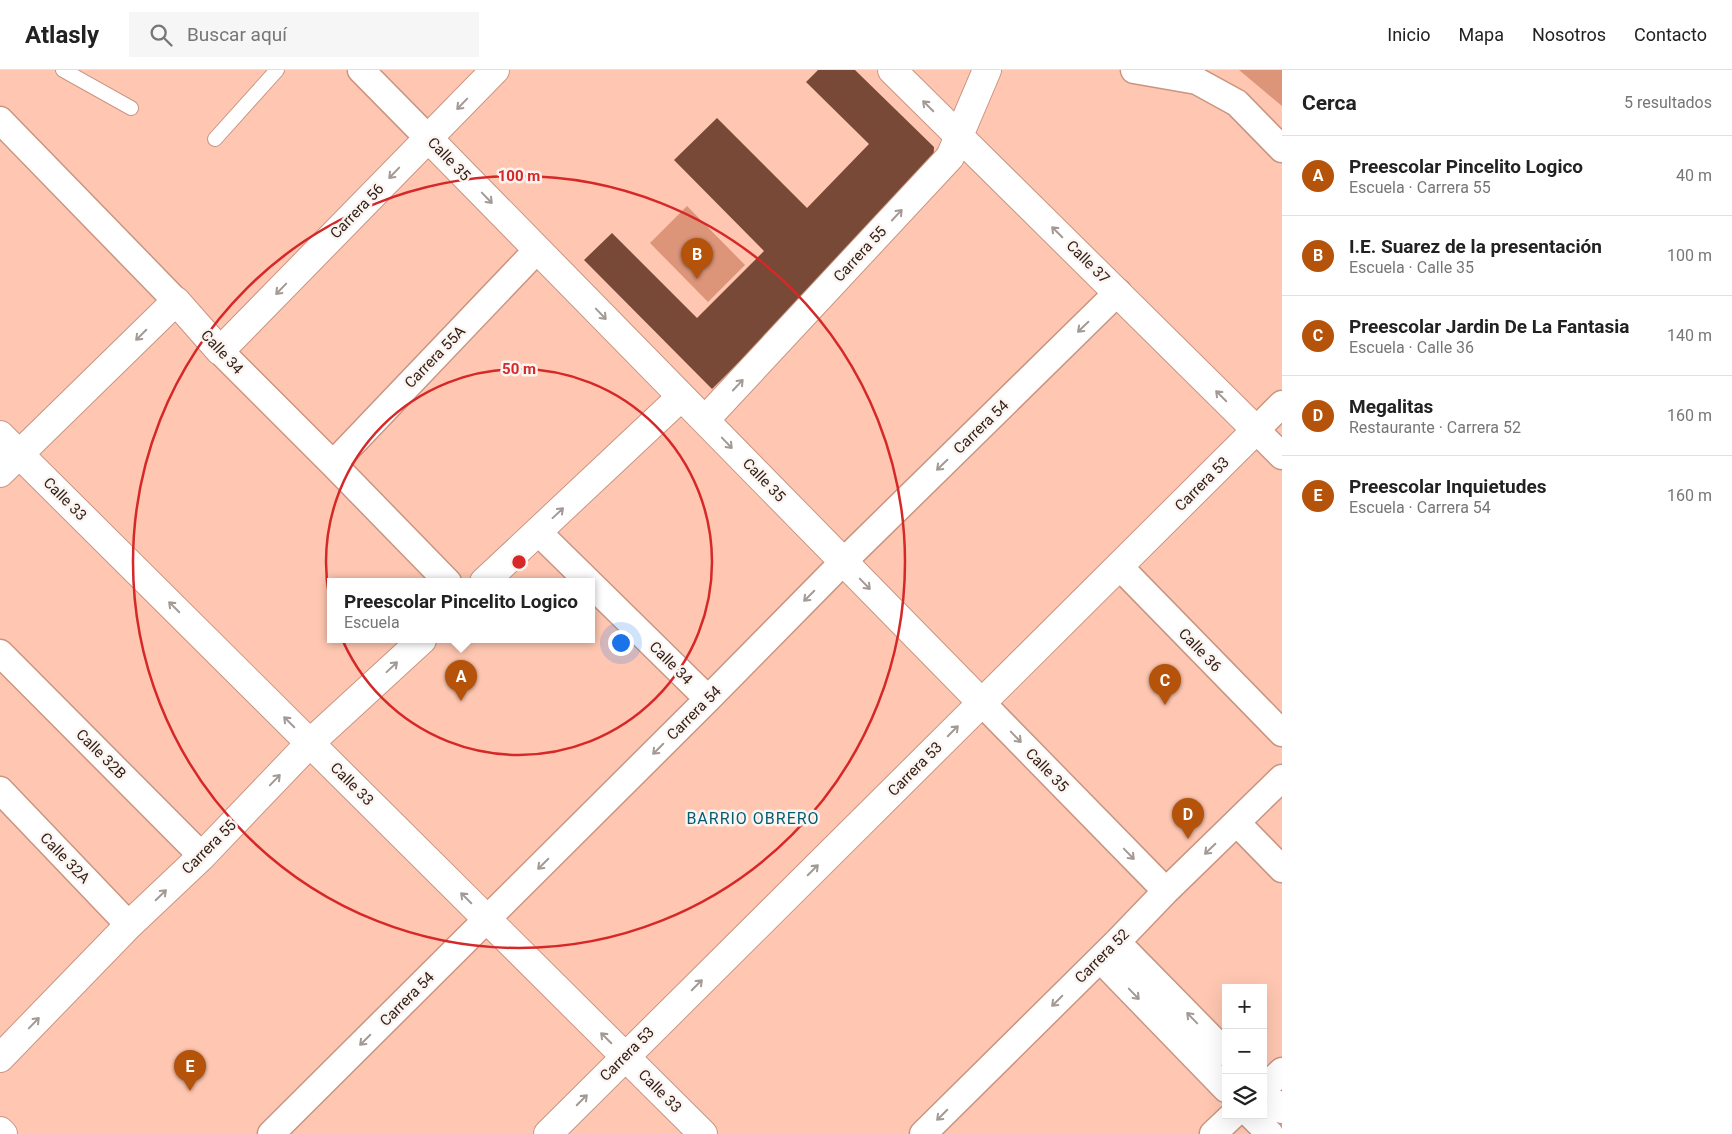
<!DOCTYPE html>
<html lang="es">
<meta charset="utf-8">
<style>
:root{--surface:#fff;--page:#f6f6f6;--text:#222;--muted:#767676;--line:#e0e0e0;--accent:#b45309}
body{margin:0;font-family:Roboto,sans-serif;background:var(--page);color:var(--text)}
.controls{position:absolute;right:15px;bottom:15px;display:grid;overflow:hidden;border-radius:0px;box-shadow:0 5px 20px #0002}
.controls button{width:45px;height:45px;display:grid;place-items:center;padding:0;border:0;border-bottom:1px solid var(--line);background:var(--surface);color:var(--text);font:25px sans-serif}
.you{position:absolute;left:620px;top:572px;width:18px;height:18px;margin:-12px;border:4px solid #fff;border-radius:50%;background:#1a73e8;box-shadow:0 0 0 8px #1a73e833}
.badge{display:grid;place-items:center;width:32px;height:32px;border-radius:50%;background:var(--accent);color:#fff;font-size:16px;font-weight:700}
.pin{position:absolute;translate:-50% -41px;filter:drop-shadow(0 1px 2px #0008)}
.pin::after{content:'';position:absolute;top:26px;width:18px;height:15px;background:inherit;clip-path:polygon(0 0,100% 0,50% 100%)}
.popup{position:absolute;left:327px;top:508px;width:268px;height:65px;box-sizing:border-box;display:grid;place-content:center;border-radius:0px;background:var(--surface);filter:drop-shadow(0 1px 4px #0005);font-size:16px;white-space:nowrap;color:var(--muted)}
.popup b{font-size:19px;color:var(--text)}
.popup::after{content:'';position:absolute;left:50%;top:100%;margin-left:-10px;border:10px solid transparent;border-top-color:var(--surface)}
.list{margin:0;padding:0;list-style:none}
h2{display:flex;justify-content:space-between;align-items:center;height:65px;margin:0;padding:0 20px;font-size:21px}
h2 small{font-size:16px;font-weight:400;color:var(--muted)}
.list li{display:grid;grid-template-columns:32px 1fr auto;gap:15px;align-items:center;box-sizing:border-box;height:80px;padding:0 20px;border-top:1px solid var(--line)}
.list b{display:block;font-size:19px;white-space:nowrap}
.list p{margin:0;font-size:16px;white-space:nowrap;color:var(--muted)}
.list em{font-size:16px;font-style:normal;color:var(--muted)}
.icon{flex:none;width:28px;height:28px;fill:none;stroke:currentColor;stroke-width:2;stroke-linecap:round;stroke-linejoin:round}
.map{position:relative;flex:none;width:1282px;height:1064px;overflow:hidden}
header{display:flex;align-items:center;gap:30px;box-sizing:border-box;height:70px;padding:0 25px;background:var(--surface);border-bottom:1px solid var(--line)}
header strong{font-size:24px}
nav{display:flex;gap:28px;margin-inline-start:auto;font-size:18px}
.search{width:350px;height:45px;background:var(--page);display:flex;align-items:center;gap:12px;box-sizing:border-box;padding:0 18px;border-radius:0px;color:var(--muted);font-size:19px}
main{display:flex}
aside{flex:1;background:var(--surface)}
.map>svg:first-child{display:block}
.green{fill:#dd9579}
.building{fill:#784936}
.lines{fill:none;stroke-linecap:round;stroke-linejoin:round}
.lane-casing{stroke:#ca9580;stroke-width:16}
.street-casing{stroke:#ca9580;stroke-width:29}
.secondary-casing{stroke:#ca9580;stroke-width:30}
.lane{stroke:#fff;stroke-width:14}
.street{stroke:#fff;stroke-width:26}
.secondary{stroke:#fff;stroke-width:28}
.oneway{stroke:#a39a96}
.ring{fill:none;stroke:#d62828;stroke-width:2.5}
.labels{text-anchor:middle;stroke-width:5;stroke-linejoin:round;paint-order:stroke}
.street-label{font-size:15px;fill:#331e16;stroke:#fbf5f2}
.neighbourhood-label{font-size:16px;letter-spacing:1px;fill:#055c72;stroke:#fbf5f2}
.centre{fill:#d62828;stroke:#fbf5f2;stroke-width:2.5}
.ring-label{font-size:15px;text-anchor:middle;font-weight:bold;fill:#d62828;stroke:#fbf5f2;stroke-width:5;stroke-linejoin:round;paint-order:stroke}
</style>
<header>
<strong>Atlasly</strong>
<div class="search"><svg class="icon" aria-label="search" viewBox="0 0 24 24"><circle cx="10" cy="10" r="6"/><path d="M15 15l6 6"/></svg>Buscar aquí</div>
<nav><a>Inicio</a><a>Mapa</a><a>Nosotros</a><a>Contacto</a></nav>
</header>
<main>
<div class="map">
<svg width="1282" height="1064" viewBox="0 0 1282 1064">
<rect width="100%" height="100%" fill="#ffc7b1"/>
<path class="green" d="M1239 0H1282V36Z
M687 136 745 195 708 232 650 173Z"/>
<path class="building" d="M818 0H855L934 77 933 99 712 319 584 190 612 163 697 248 764 181 674 90 717 48 807 138 869 74 806 12Z"/>
<g class="lines">
<defs>
<path id="lane" d="M63 0 131 38
M215 69 277 0"/>
<path id="street" d="M361 0 428 68
M1134 0 1197 11 1237 33 1282 79
M0 50 176 231
M220 281 333 394 448 512
M1282 334 1256 360 1282 386
M333 394 537 180
M538 462 589 512
M1119 496 1282 663
M591 514 708 629
M0 583 202 786
M982 633 1166 821
M0 720 129 855
M1237 753 1282 799
M1117 872 1226 983
M1100 889 1226 1019
M1263 1019 1282 1001
M1263 1021 1282 1040
M1251 1045 1270 1064
M271 1064 708 629 843 492 1118 222
M923 1064 1117 872 1166 821 1282 708
M1213 1064 1233 1045"/>
<path id="secondary" d="M428 68 982 633
M705 350 950 87 987 0
M0 365 703 1064
M0 403 176 231 220 281 495 0
M484 512 681 327
M0 988 129 855 202 786 310 673 422 570
M0 1061 3 1064
M548 1064 1256 360 892 0"/>
</defs>
<use href="#lane" class="lane-casing"/>
<use href="#street" class="street-casing"/>
<use href="#secondary" class="secondary-casing"/>
<use href="#lane" class="lane"/>
<use href="#street" class="street"/>
<use href="#secondary" class="secondary"/>
</g>
<defs><path id="oneway-shaft" d="M-6 0H5M1.5-3L5.5 0L1.5 3" fill="none" stroke-width="1.6" stroke-linecap="round" stroke-linejoin="round" transform="scale(1.25)"/></defs>
<g class="oneway">
<use href="#oneway-shaft" transform="translate(462 34) rotate(134)"/>
<use href="#oneway-shaft" transform="translate(928 36) rotate(-135)"/>
<use href="#oneway-shaft" transform="translate(394 103) rotate(134)"/>
<use href="#oneway-shaft" transform="translate(487 128) rotate(46)"/>
<use href="#oneway-shaft" transform="translate(897 145) rotate(-47)"/>
<use href="#oneway-shaft" transform="translate(1057 162) rotate(-135)"/>
<use href="#oneway-shaft" transform="translate(281 219) rotate(134)"/>
<use href="#oneway-shaft" transform="translate(601 244) rotate(46)"/>
<use href="#oneway-shaft" transform="translate(1083 257) rotate(136)"/>
<use href="#oneway-shaft" transform="translate(141 265) rotate(135)"/>
<use href="#oneway-shaft" transform="translate(738 315) rotate(-47)"/>
<use href="#oneway-shaft" transform="translate(1221 326) rotate(-135)"/>
<use href="#oneway-shaft" transform="translate(727 373) rotate(46)"/>
<use href="#oneway-shaft" transform="translate(942 395) rotate(136)"/>
<use href="#oneway-shaft" transform="translate(558 443) rotate(-43)"/>
<use href="#oneway-shaft" transform="translate(865 514) rotate(46)"/>
<use href="#oneway-shaft" transform="translate(809 526) rotate(135)"/>
<use href="#oneway-shaft" transform="translate(174 537) rotate(-135)"/>
<use href="#oneway-shaft" transform="translate(392 597) rotate(-43)"/>
<use href="#oneway-shaft" transform="translate(289 652) rotate(-135)"/>
<use href="#oneway-shaft" transform="translate(953 661) rotate(-45)"/>
<use href="#oneway-shaft" transform="translate(1016 667) rotate(46)"/>
<use href="#oneway-shaft" transform="translate(658 679) rotate(135)"/>
<use href="#oneway-shaft" transform="translate(275 710) rotate(-46)"/>
<use href="#oneway-shaft" transform="translate(1210 779) rotate(136)"/>
<use href="#oneway-shaft" transform="translate(1129 784) rotate(46)"/>
<use href="#oneway-shaft" transform="translate(543 794) rotate(135)"/>
<use href="#oneway-shaft" transform="translate(813 800) rotate(-45)"/>
<use href="#oneway-shaft" transform="translate(161 825) rotate(-44)"/>
<use href="#oneway-shaft" transform="translate(466 828) rotate(-135)"/>
<use href="#oneway-shaft" transform="translate(697 915) rotate(-45)"/>
<use href="#oneway-shaft" transform="translate(1134 924) rotate(46)"/>
<use href="#oneway-shaft" transform="translate(1057 931) rotate(135)"/>
<use href="#oneway-shaft" transform="translate(1192 948) rotate(-134)"/>
<use href="#oneway-shaft" transform="translate(34 953) rotate(-46)"/>
<use href="#oneway-shaft" transform="translate(606 968) rotate(-135)"/>
<use href="#oneway-shaft" transform="translate(365 970) rotate(135)"/>
<use href="#oneway-shaft" transform="translate(582 1030) rotate(-45)"/>
<use href="#oneway-shaft" transform="translate(942 1045) rotate(135)"/>
</g>
<g class="ring">
<circle cx="519" cy="492" r="193"/>
<circle cx="519" cy="492" r="386"/>
</g>
<g class="labels">
<g class="street-label">
<text transform="translate(449 89) rotate(46)" y="5">Calle 35</text>
<text transform="translate(357 141) rotate(-46)" y="5">Carrera 56</text>
<text transform="translate(860 184) rotate(-47)" y="5">Carrera 55</text>
<text transform="translate(1088 192) rotate(45)" y="5">Calle 37</text>
<text transform="translate(222 282) rotate(47)" y="5">Calle 34</text>
<text transform="translate(435 287) rotate(-46)" y="5">Carrera 55A</text>
<text transform="translate(981 357) rotate(-44)" y="5">Carrera 54</text>
<text transform="translate(764 410) rotate(46)" y="5">Calle 35</text>
<text transform="translate(1202 414) rotate(-45)" y="5">Carrera 53</text>
<text transform="translate(65 429) rotate(45)" y="5">Calle 33</text>
<text transform="translate(1200 580) rotate(46)" y="5">Calle 36</text>
<text transform="translate(671 593) rotate(45)" y="5">Calle 34</text>
<text transform="translate(694 643) rotate(-45)" y="5">Carrera 54</text>
<text transform="translate(101 684) rotate(45)" y="5">Calle 32B</text>
<text transform="translate(915 699) rotate(-45)" y="5">Carrera 53</text>
<text transform="translate(1047 700) rotate(46)" y="5">Calle 35</text>
<text transform="translate(352 714) rotate(45)" y="5">Calle 33</text>
<text transform="translate(209 777) rotate(-45)" y="5">Carrera 55</text>
<text transform="translate(65 788) rotate(46)" y="5">Calle 32A</text>
<text transform="translate(1102 886) rotate(-45)" y="5">Carrera 52</text>
<text transform="translate(407 929) rotate(-45)" y="5">Carrera 54</text>
<text transform="translate(627 984) rotate(-45)" y="5">Carrera 53</text>
<text transform="translate(660 1021) rotate(45)" y="5">Calle 33</text>
</g>
<g class="neighbourhood-label">
<text x="753" y="754">BARRIO OBRERO</text>
</g>
</g>
<circle cx="519" cy="492" r="8" class="centre"/>
<g class="ring-label">
<text x="519" y="111">100 m</text>
<text x="519" y="304">50 m</text>
</g>
</svg>
<div class="controls">
<button>+</button>
<button>−</button>
<button><svg class="icon" aria-label="layers" viewBox="0 0 24 24"><path d="M12 4l9 5-9 5-9-5zM3 14l9 5 9-5"/></svg></button>
</div>
<div class="you"></div>
<div class="pin badge" style="left:461px;top:631px">A</div>
<div class="popup"><b>Preescolar Pincelito Logico</b>Escuela</div>
<div class="pin badge" style="left:697px;top:209px">B</div>
<div class="pin badge" style="left:1165px;top:635px">C</div>
<div class="pin badge" style="left:1188px;top:769px">D</div>
<div class="pin badge" style="left:190px;top:1021px">E</div>
</div>
<aside>
<h2>Cerca<small>5 resultados</small></h2>
<ul class="list">
<li><span class="badge">A</span><div><b>Preescolar Pincelito Logico</b><p>Escuela · Carrera 55</p></div><em>40 m</em></li>
<li><span class="badge">B</span><div><b>I.E. Suarez de la presentación</b><p>Escuela · Calle 35</p></div><em>100 m</em></li>
<li><span class="badge">C</span><div><b>Preescolar Jardin De La Fantasia</b><p>Escuela · Calle 36</p></div><em>140 m</em></li>
<li><span class="badge">D</span><div><b>Megalitas</b><p>Restaurante · Carrera 52</p></div><em>160 m</em></li>
<li><span class="badge">E</span><div><b>Preescolar Inquietudes</b><p>Escuela · Carrera 54</p></div><em>160 m</em></li>
</ul>
</aside>
</main>
